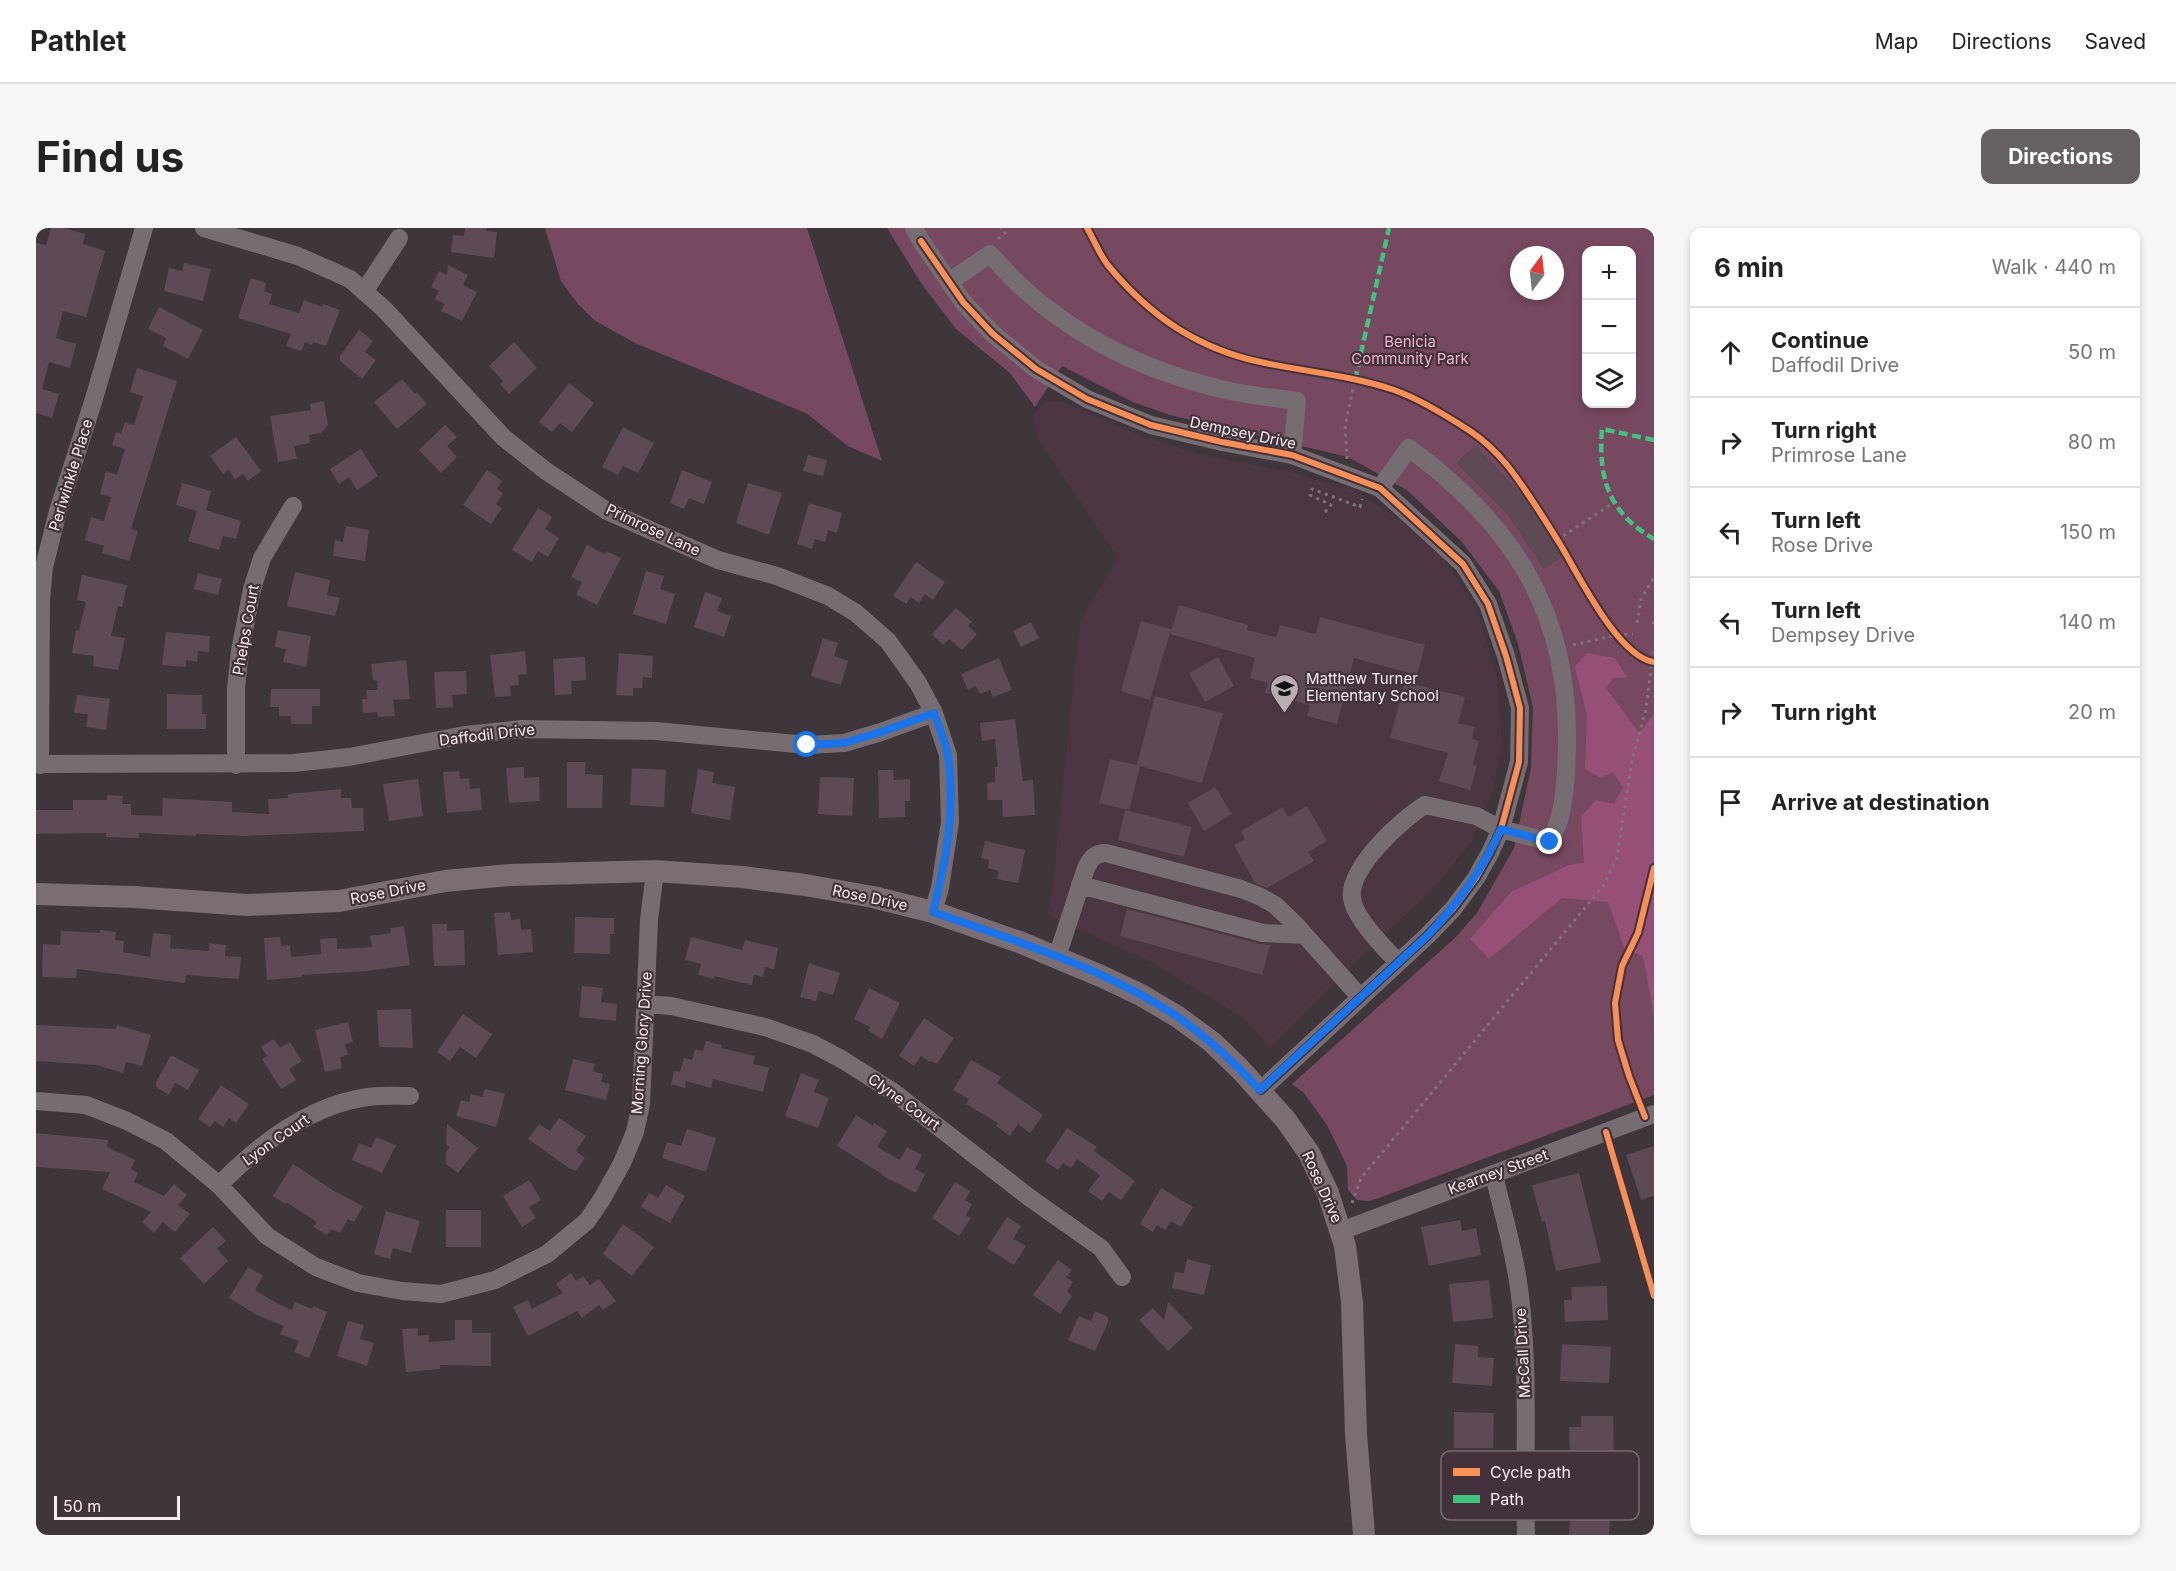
<!DOCTYPE html>
<meta charset="utf-8">
<style>
:root{--surface:#fff;--page:#f6f6f6;--text:#222;--muted:#767676;--line:#e0e0e0;--accent:#656163}
body{margin:0;font-family:Inter,sans-serif;background:var(--page);color:var(--text)}
.controls{position:absolute;right:18px;top:18px;display:grid;overflow:hidden;border-radius:12px;box-shadow:0 3px 9px #0003}
.controls button{width:54px;height:54px;display:grid;place-items:center;padding:0;border:0;border-bottom:2px solid var(--line);background:var(--surface);color:var(--text);font:30px sans-serif}
.compass{position:absolute;left:1474px;top:18px;width:54px;height:54px;border-radius:50%;background:var(--surface);box-shadow:0 3px 9px #0003;rotate:15deg}
.scale{position:absolute;left:18px;bottom:15px;width:126px;box-sizing:border-box;padding-left:6px;border:3px solid #f8edf2;border-top:0;font-size:16px;line-height:21px;white-space:nowrap;color:#f8edf2;-webkit-text-stroke:4px #43323b;paint-order:stroke}
.stop{position:absolute;width:18px;height:18px;margin:-14px;border:4px solid #1a73e8;border-radius:50%;background:#fff}
.stop.end{background:#1a73e8;border-color:#fff;box-shadow:0 2px 6px #0008}
.list{margin:0;padding:0;list-style:none}
h2{display:flex;justify-content:space-between;align-items:center;height:78px;margin:0;padding:0 24px;font-size:26px}
h2 small{font-size:20px;font-weight:400;color:var(--muted)}
.list li{display:grid;grid-template-columns:39px 1fr auto;gap:18px;align-items:center;box-sizing:border-box;height:90px;padding:0 24px;border-top:2px solid var(--line)}
.list b{display:block;font-size:22px;white-space:nowrap}
.list p{margin:0;font-size:20px;white-space:nowrap;color:var(--muted)}
.list em{font-size:20px;font-style:normal;color:var(--muted)}
.icon{flex:none;width:33px;height:33px;fill:none;stroke:currentColor;stroke-width:2;stroke-linecap:round;stroke-linejoin:round}
.map{position:relative;flex:none;width:1618px;height:1307px;overflow:hidden;border-radius:12px}
header{display:flex;align-items:center;gap:36px;box-sizing:border-box;height:84px;padding:0 30px;background:var(--surface);border-bottom:2px solid var(--line)}
header strong{font-size:28px}
nav{display:flex;gap:33px;margin-inline-start:auto;font-size:21px}
.intro{display:flex;align-items:center;justify-content:space-between;box-sizing:border-box;height:144px;padding:0 36px}
h1{margin:0;font-size:42px}
.button{padding:15px 27px;border-radius:12px;background:var(--accent);color:#fff;font-size:21px;font-weight:700}
main{display:flex;gap:36px;padding:0 36px}
aside{flex:1;background:var(--surface);border-radius:12px;box-shadow:0 3px 9px #0003}
.map>svg:first-child{display:block}
.built{fill:#4c3641}
.green{fill:#774961;fill-rule:evenodd}
.forest{fill:#964f77}
.building{fill:#5d4a55}
.lines{fill:none;stroke-linecap:round;stroke-linejoin:round}
.path{stroke:#7b7578;stroke-width:3;stroke-dasharray:3 4.5;stroke-linecap:butt}
.minor{stroke:#756d71;stroke-width:18}
.major{stroke:#7a6d73;stroke-width:22}
.quiet{stroke:#40c37c;stroke-width:4.5;stroke-dasharray:9 4.5;stroke-linecap:butt}
.cycleway-casing{stroke:#43323b;stroke-width:10}
.cycleway{stroke:#f78f57;stroke-width:6}
.route{stroke:#1a73e8;stroke-width:8}
.labels{text-anchor:middle;stroke-width:4.5;stroke-linejoin:round;paint-order:stroke}
.park-label{font-size:15px;fill:#f4b1d3;stroke:#43323b}
.street-label{font-size:15px;fill:#f8edf2;stroke:#43323b}
.poi-label{font-size:15px;fill:#f8edf2;stroke:#43323b;text-anchor:start}
.key{fill:#43323b;stroke:#796a72;stroke-width:1.5}
.key-label{font-size:16px;fill:#f8edf2}
</style>
<header>
<strong>Pathlet</strong>
<nav><a>Map</a><a>Directions</a><a>Saved</a></nav>
</header>
<div class="intro"><h1>Find us</h1><a class="button">Directions</a></div>
<main>
<div class="map">
<svg width="1618" height="1307" viewBox="0 0 1618 1307">
<rect width="100%" height="100%" fill="#3f363b"/>
<path class="built" d="M1010 173 1028 174 1101 206 1155 224 1255 244 1321 263 1362 291 1407 330 1437 374 1445 395 1462 453 1466 518 1457 563 1434 615 1399 659 1332 722 1234 820 1208 790 1117 735 1011 687 1015 673 1044 393 1082 330 1002 211 997 187Z"/>
<path class="green" d="M509 0H771L846 233 812 218 770 185 599 115 558 92 542 76 525 53Z
M851 0H1618V867L1340 971 1332 973 1321 972 1312 962 1311 938 1291 897 1268 865 1256 856 1420 709 1441 685 1478 620 1495 540 1497 479 1482 416 1463 363 1425 313 1371 262 1312 229 1134 187 1097 174 1026 138 999 179 974 145 920 101 885 55ZM1550 22H1596V176H1550ZM1483 27H1519V63H1483Z"/>
<path class="forest" d="M1551 425 1579 430 1591 449 1577 450 1570 460 1603 505 1618 486V788L1607 728 1589 722 1572 674 1526 670 1453 731 1434 711 1475 664 1533 637 1548 635 1545 589 1560 572 1578 576 1587 559 1577 544 1565 550 1549 541 1551 487 1539 439Z"/>
<path class="building" d="M15 0H28L49 6 47 16 69 23 50 89 27 83 20 110 40 116 34 140 13 134 6 161 23 166 16 190 0 185V15L10 17Z
M429 0H451L450 3 461 4 458 30 415 24 417 7 428 8Z
M148 35 175 41 167 73 128 63 133 40 146 43Z
M412 37 432 47 427 57 441 64 426 93 405 83 409 76 399 71 403 63 395 59 403 43 411 47Z
M215 50 230 55 228 63 236 66 233 76 263 85 268 72 286 79 287 76 304 82 290 118 277 114 276 117 269 114 265 123 250 118 255 106 202 90Z
M123 79 167 102 152 131 127 118 130 110 112 101Z
M323 102 337 113 329 124 340 132 326 151 304 133V128Z
M478 114 501 140 473 166 464 156 467 153 453 138Z
M101 140 141 153 95 301 102 303 93 333 66 325 68 318 49 312 55 289 68 293 75 269 64 266 70 243 81 247 89 221 76 217 80 204 85 206 89 194 98 197 107 168 94 164Z
M366 151 379 166 381 164 391 176 361 201 338 174Z
M533 155 558 175 536 204 524 195 516 204 503 194Z
M288 173 292 197 285 205 273 207 274 215 258 218 261 231 242 234 234 188 275 182 274 176Z
M409 197 421 209 411 218 421 229 405 245 383 222Z
M587 199 618 215 602 245 587 238 582 247 566 239Z
M200 209 225 243 212 253 207 246 199 251 193 242 187 246 174 228Z
M1439 217 1489 269 1528 328 1508 341 1472 287 1420 235Z
M325 221 342 248 321 262 313 249 303 256 294 241Z
M772 227 791 232 787 248 767 243Z
M451 242 466 253 461 261 467 265 460 276 466 280 455 296 427 277Z
M646 242 676 254 668 276 653 270 648 281 634 275Z
M146 255 175 263 170 282 205 293 200 311 187 308 183 322 152 313 161 283 140 277Z
M712 255 746 265 733 307 700 295Z
M773 275 806 285 801 305 792 302 789 314 779 311 776 321 761 316Z
M502 280 516 289 509 301 523 310 512 329 502 323 496 334 476 322Z
M310 298 333 302 329 333 297 328 299 312 307 314Z
M551 317 569 326 570 323 585 330 561 377 540 367 546 354 535 349Z
M880 334 909 354 897 372 889 366 883 375 875 369 870 376 857 368Z
M610 343 628 348 624 361 639 366 630 396 597 386Z
M259 344 294 352 291 367 304 370 299 388 251 378Z
M162 345 186 351 182 367 158 361Z
M46 347 91 357 86 379 82 378 75 408 89 410 82 442 57 438 58 428 36 425 40 402 43 403 50 374 41 372Z
M669 364 686 370 681 383 695 388 688 409 658 399Z
M1143 377 1212 397 1211 402 1240 409 1244 397 1280 406 1284 389 1389 417 1381 447 1318 430 1301 496 1271 488 1274 477 1229 465 1232 455 1214 450 1219 430 1134 406Z
M920 380 936 394 932 398 941 406 926 422 913 411 907 417 896 406Z
M1105 393 1135 401 1114 472 1085 463Z
M995 394 1003 410 985 419 977 403Z
M242 402 275 408 270 439 247 434 250 421 239 419Z
M130 404 174 408 173 424 162 423 161 434 150 432V439L126 437Z
M787 410 802 415 798 428 812 433 805 457 775 448Z
M489 423 491 446 482 447 483 457 474 458 475 468 459 469 454 427Z
M583 425 617 428 616 450 607 449 606 460H597V468L580 467Z
M549 429 550 452 535 453 536 466 519 467 517 431Z
M1182 429 1198 458 1169 474 1153 445Z
M963 430 976 462 957 469 954 462 944 466 940 458 932 462 925 446Z
M370 432 374 471 357 472 359 488 342 489 341 484 327 485 326 471H331L330 462H341L342 453 337 452 335 436Z
M430 443 431 466 416 467 417 479 400 480 398 444Z
M1369 454 1429 469 1422 495 1439 499 1436 511 1443 513 1437 536 1441 538 1434 562 1403 553 1412 525 1354 510Z
M235 461H284V478H276V496H255V488H243V479H234Z
M131 466 166 467V486H170V501H131Z
M41 467 74 471 70 502 50 499 52 486 38 485Z
M1119 468 1187 485 1166 555 1101 537Z
M979 491 987 553 997 552 999 587 967 589 966 572H952L951 555 959 554V539H962L959 511 946 513 944 495Z
M1074 531 1104 538 1093 582 1063 575Z
M531 534H550L549 546 567 547 566 580H531Z
M488 539V550L503 549 504 573 473 575 470 540Z
M596 540 630 542 628 579 594 577Z
M662 541 678 544 676 555 699 559 694 592 655 585Z
M842 542H857L858 552 874 551V573H869V589L843 590Z
M423 543 424 551 433 550 434 561 444 560 446 582 411 585 407 544Z
M784 549 818 550 816 588 782 586Z
M382 551 387 588 353 593 347 556Z
M1179 559 1196 586 1168 603 1152 575Z
M305 561V570H315L316 580H327L328 603 209 608 160 606V608L103 605V610L70 609V605L0 606V582H37V572H71V567L87 568 86 576H95V587L126 588 127 570 196 574V584L233 586 232 571 252 570V566Z
M1271 578 1291 613 1272 624 1278 633 1231 660 1219 655 1198 617 1209 611 1205 603 1247 579 1252 589Z
M1089 582 1156 599 1148 629 1082 612Z
M949 613 989 622 982 655 961 651 963 643 952 640 953 632 945 630Z
M1091 681 1224 716 1234 717 1226 747 1084 708Z
M474 684 475 692 484 691 485 702 495 701 497 724 462 727 458 685Z
M539 689 578 690V706H574V726L538 725Z
M396 696H411V703L428 702 429 737 398 738Z
M368 698 374 737 331 743 266 747V749L231 752 228 710 244 709 245 718 254 717 255 729 285 726 284 711 301 710V721L336 719 334 708 355 705 354 700Z
M64 702 80 704 79 712 88 713 87 724 114 729 117 705 135 707 134 720 173 723V715L190 717 189 728 205 729 203 751 150 747 149 755 41 741 40 750 6 749 7 716 24 717 25 703 64 705Z
M655 709 706 722 709 712 742 720 738 741 729 739 727 749 718 747 716 757 678 748V751L662 747 665 736 649 732Z
M773 735 804 745 797 767 783 763 780 773 764 769Z
M546 758 567 760 565 774 581 776 580 793 543 789Z
M833 760 864 775 846 811 832 803 834 799 818 791Z
M375 781 377 820 343 819 341 782Z
M427 786 456 806 440 830 424 819 414 833 401 824Z
M888 790 918 810 901 836 895 833 894 834 885 828 878 838 863 828Z
M312 794 317 814 309 816 312 827 304 829 306 840 289 844 279 802Z
M0 797 80 801 81 797 115 807 106 838 90 834 87 845 61 837 0 833Z
M238 811 244 820 254 814 266 833 253 841 260 852 245 861 226 831 231 828 225 819Z
M670 813 686 817 685 820 719 828 717 836 733 840 727 864 677 851 675 860 650 853 649 860 635 856 638 843 644 844 648 830 656 832 659 821 667 823Z
M135 827 163 842 152 862 139 855 133 867 120 859V854Z
M537 831 559 836 557 843 567 846 565 854 574 856 570 872 529 862Z
M935 832 965 849 961 855 1007 887 994 905 982 896 974 908 960 898 962 895 930 876 933 871 917 862Z
M765 845 783 852 778 864 793 870 782 900 749 888Z
M185 857 213 876 200 895 193 890 187 899 179 893 174 899 162 891Z
M449 861 469 866 460 899 420 888 425 872 433 874 435 866 446 869Z
M820 887 837 898 838 895 851 903 841 919 864 932 871 919 886 927 879 941 889 946 880 965 845 947 846 946 801 918Z
M523 890 550 908 540 923 549 930 540 943 533 940 492 911 503 896 514 903Z
M411 896 442 920 422 945 410 936V924L414 919 410 917Z
M1031 900 1061 919 1058 923 1099 953 1085 972 1073 964 1066 973 1052 963 1064 947 1041 931 1035 940 1027 935 1022 942 1009 933Z
M651 901 680 910 670 944 626 930 631 914 645 918Z
M0 905 72 912 71 919 99 932 95 941 102 945 98 954 128 968 138 956 151 967 142 977 154 986 139 1004 127 994 118 1005 106 994 115 984 66 961 74 944 0 939Z
M340 909 360 917 346 945 316 932 323 915 335 920Z
M1618 918V968L1605 972 1590 927Z
M257 936 298 963 327 978 318 994 312 991 304 1005 295 1001 291 1007 277 999 281 994 250 974 249 976 237 968Z
M1543 945 1565 1034 1520 1043 1509 993 1506 994 1496 957Z
M493 952 505 972 493 979 500 990 486 999 467 968Z
M919 954 934 963 929 972 936 976 930 987 935 990 923 1008 896 990Z
M630 957 649 968 634 995 605 979 613 965 622 970Z
M1125 960 1157 979 1145 999 1135 993 1129 1002 1121 997 1117 1004 1104 996Z
M410 982H445V1019H410Z
M350 983 384 993 375 1025 357 1020 354 1031 338 1026Z
M971 989 985 998 977 1011 990 1018 978 1037 951 1020Z
M1424 992 1426 1003 1440 1000 1445 1027 1393 1038 1385 999Z
M587 996 618 1019 596 1048 567 1026Z
M177 999 190 1013 181 1021 192 1033 168 1056 144 1030Z
M1151 1031 1175 1037 1168 1067 1136 1060 1139 1044 1148 1045Z
M1022 1032 1036 1042 1030 1049 1037 1054 1031 1063 1036 1068 1024 1086 997 1067Z
M212 1039 227 1048 219 1062 242 1076 256 1082 259 1074 276 1081 277 1078 291 1084 273 1130 258 1124 263 1113 244 1106 248 1098 221 1087 193 1070Z
M535 1045 540 1053 547 1048 554 1057 563 1051 580 1073 567 1082 563 1077 546 1090 541 1083 492 1108 477 1079 492 1072 496 1081 527 1065 520 1056Z
M1453 1052 1457 1090 1417 1094 1413 1056Z
M1571 1058 1572 1092 1529 1094 1528 1072H1536L1535 1059Z
M1132 1074 1157 1100 1132 1123 1103 1092 1117 1080 1128 1092Z
M1059 1083 1072 1089V1094L1059 1123 1032 1112 1043 1088 1055 1093Z
M419 1092H436V1105H455V1138L404 1137V1141L370 1144 366 1101 382 1100V1108L393 1107V1114L419 1112Z
M312 1093 328 1097 324 1111 338 1115 331 1138 301 1128Z
M1419 1116 1442 1118V1129L1458 1130 1456 1158 1416 1155Z
M1526 1116 1575 1119 1573 1155 1524 1153Z
M1418 1184 1458 1185 1457 1220H1418Z
M1545 1188H1577L1578 1224 1534 1225 1533 1199H1545Z
M1535 1277 1575 1279 1573 1307H1533Z"/>
<g class="lines">
<path class="path" d="M962 11 969 5 965 0
M1311 231 1309 198 1319 152
M1289 284 1295 277 1274 267 1276 261 1324 279 1326 271
M1521 312 1577 275
M1601 395 1605 371 1618 349
M1617 396 1618 392
M1537 417 1581 407 1597 406
M1316 975 1325 950 1567 658 1581 629 1596 533 1610 481 1617 424"/>
<path class="minor" d="M168 0 262 28 314 51 348 81 468 210 510 243 571 283 682 332 741 348 792 368 820 385 852 413 882 455 898 485 912 527 914 594 904 660 897 684
M878 0 885 13 927 74 957 106 1000 141 1051 171 1115 197 1186 214 1256 227 1344 260 1427 336 1452 376 1470 428 1484 480 1483 534 1465 601 1454 625 1440 650 1417 681 1391 708 1225 862
M913 54 954 26C965 38 976 51 989 62 1048 115 1120 147 1198 164 1219 168 1240 170 1261 173L1256 227
M328 64 363 10
M1344 260 1373 220C1475 295 1532 381 1531 511 1531 537 1530 564 1524 589 1522 597 1517 606 1514 614L1465 601 1440 588 1389 577C1366 591 1312 640 1316 670 1318 689 1349 721 1362 734
M0 536 258 535 313 529 429 507 486 501 620 503 771 517 808 515 845 504 898 485
M4 537 5 372 8 339 22 283 57 174 108 0
M200 537V460L204 423 216 361 226 330 257 278
M1044 657 1227 705 1269 707
M1021 729 1050 640C1055 630 1059 625 1070 625L1205 661 1225 669 1239 677 1258 695 1324 769
M610 776 635 778 729 799 777 816 807 832 856 863 994 970 1065 1020 1086 1049
M0 873 50 877 91 893 130 913 183 957 231 1008 280 1039 322 1055 366 1063 405 1066 459 1052 511 1026 551 993 566 971 586 935 599 904 605 876 613 692 619 643
M1458 947C1468 990 1481 1033 1485 1077 1493 1154 1488 1230 1490 1307
M183 957C223 916 273 877 332 869 346 867 360 868 374 868
M1305 1003 1618 886"/>
<path class="major" d="M0 666 98 669 211 677 303 673 409 653 474 647 619 643 706 649 769 657 837 669 897 684 986 715 1067 749 1105 767 1142 789 1176 814 1204 841 1249 891 1273 925 1292 965 1309 1018 1316 1074 1320 1206 1328 1307"/>
<path class="quiet" d="M1319 152 1353 0
M1618 212 1566 201C1562 251 1573 285 1618 311"/>
<defs>
<path id="cycleway" d="M1051 0C1058 12 1063 25 1071 36 1113 88 1163 122 1229 135 1272 144 1317 148 1358 162 1384 171 1411 188 1434 203 1448 212 1460 224 1471 237 1490 261 1507 289 1524 316 1542 346 1582 429 1618 434
M885 13 927 74 957 106 1000 141 1051 171 1115 197 1186 214 1256 227 1344 260 1427 336 1452 376 1470 428 1484 480 1483 534 1465 601 1454 625 1440 650 1417 681 1391 708 1225 862
M1609 889 1593 848 1582 812 1579 775 1586 738 1602 705 1618 640
M1570 904 1618 1068"/>
</defs>
<use href="#cycleway" class="cycleway-casing"/>
<use href="#cycleway" class="cycleway"/>
</g>
<g class="lines">
<path class="route" d="M771 517 808 515 845 504 898 485C903 499 910 515 912 529 920 580 910 634 897 684 980 713 1068 740 1142 789 1172 810 1199 835 1224 862L1391 708C1422 676 1446 643 1465 601L1514 614"/>
</g>
<defs>
<symbol id="school-pin" viewBox="-11 -11 22 30"><path d="M0 17L-7.5 6A9.5 9.5 0 1 1 7.5 6Z" fill="#b7adb2" stroke="#43323b"/><path d="M0-5L7-2L0 1L-7-2ZM-4 1L0 2.5L4 1V4Q0 6-4 4Z" fill="#111"/></symbol>
</defs>
<g fill-rule="evenodd">
<use href="#school-pin" x="1232" y="444" width="33" height="45"/>
</g>
<g class="labels">
<g class="park-label">
<text x="1374" y="119">Benicia<tspan x="1374" dy="17">Community Park</tspan></text>
</g>
<g class="street-label">
<text transform="translate(1207 205) rotate(12)" y="5">Dempsey Drive</text>
<text transform="translate(35 247) rotate(-73)" y="5">Periwinkle Place</text>
<text transform="translate(617 302) rotate(25)" y="5">Primrose Lane</text>
<text transform="translate(210 402) rotate(-80)" y="5">Phelps Court</text>
<text transform="translate(451 507) rotate(-7)" y="5">Daffodil Drive</text>
<text transform="translate(352 664) rotate(-11)" y="5">Rose Drive</text>
<text transform="translate(834 670) rotate(12)" y="5">Rose Drive</text>
<text transform="translate(606 815) rotate(-86)" y="5">Morning Glory Drive</text>
<text transform="translate(868 874) rotate(36)" y="5">Clyne Court</text>
<text transform="translate(240 912) rotate(-35)" y="5">Lyon Court</text>
<text transform="translate(1462 944) rotate(-20)" y="5">Kearney Street</text>
<text transform="translate(1286 959) rotate(66)" y="5">Rose Drive</text>
<text transform="translate(1487 1125) rotate(-93)" y="5">McCall Drive</text>
</g>
<g class="poi-label">
<text x="1270" y="456">Matthew Turner<tspan x="1270" dy="17">Elementary School</tspan></text>
</g>
</g>
<rect x="1405" y="1223" width="198" height="69" rx="9" class="key"/>
<rect x="1417" y="1240" width="27" height="8" fill="#f78f57"/>
<rect x="1417" y="1267" width="27" height="8" fill="#40c37c"/>
<g class="key-label">
<text x="1454" y="1250">Cycle path</text>
<text x="1454" y="1277">Path</text>
</g>
</svg>
<div class="controls">
<button>+</button>
<button>−</button>
<button><svg class="icon" aria-label="layers" viewBox="0 0 24 24"><path d="M12 4l9 5-9 5-9-5zM3 14l9 5 9-5"/></svg></button>
</div>
<svg class="compass" viewBox="-18 -18 36 36"><path d="M0-13l5 13h-10z" fill="#e53935"/><path d="M0 13l5-13h-10z" fill="#767676"/></svg>
<div class="scale">50 m</div>
<div class="stop" style="left:771px;top:517px"></div>
<div class="stop end" style="left:1514px;top:614px"></div>
</div>
<aside>
<h2>6 min<small>Walk · 440 m</small></h2>
<ul class="list">
<li><svg class="icon" aria-label="ahead" viewBox="0 0 24 24"><path d="M12 20V5M6 11l6-6 6 6"/></svg><div><b>Continue</b><p>Daffodil Drive</p></div><em>50 m</em></li>
<li><svg class="icon" aria-label="right" viewBox="0 0 24 24"><path d="M7 20v-9h11M14 6l5 5-5 5"/></svg><div><b>Turn right</b><p>Primrose Lane</p></div><em>80 m</em></li>
<li><svg class="icon" aria-label="left" viewBox="0 0 24 24"><path d="M17 20v-9H6M10 6l-5 5 5 5"/></svg><div><b>Turn left</b><p>Rose Drive</p></div><em>150 m</em></li>
<li><svg class="icon" aria-label="left" viewBox="0 0 24 24"><path d="M17 20v-9H6M10 6l-5 5 5 5"/></svg><div><b>Turn left</b><p>Dempsey Drive</p></div><em>140 m</em></li>
<li><svg class="icon" aria-label="right" viewBox="0 0 24 24"><path d="M7 20v-9h11M14 6l5 5-5 5"/></svg><div><b>Turn right</b></div><em>20 m</em></li>
<li><svg class="icon" aria-label="arrive" viewBox="0 0 24 24"><path d="M6 21V4h12l-3 4 3 4H6"/></svg><div><b>Arrive at destination</b></div></li>
</ul>
</aside>
</main>
